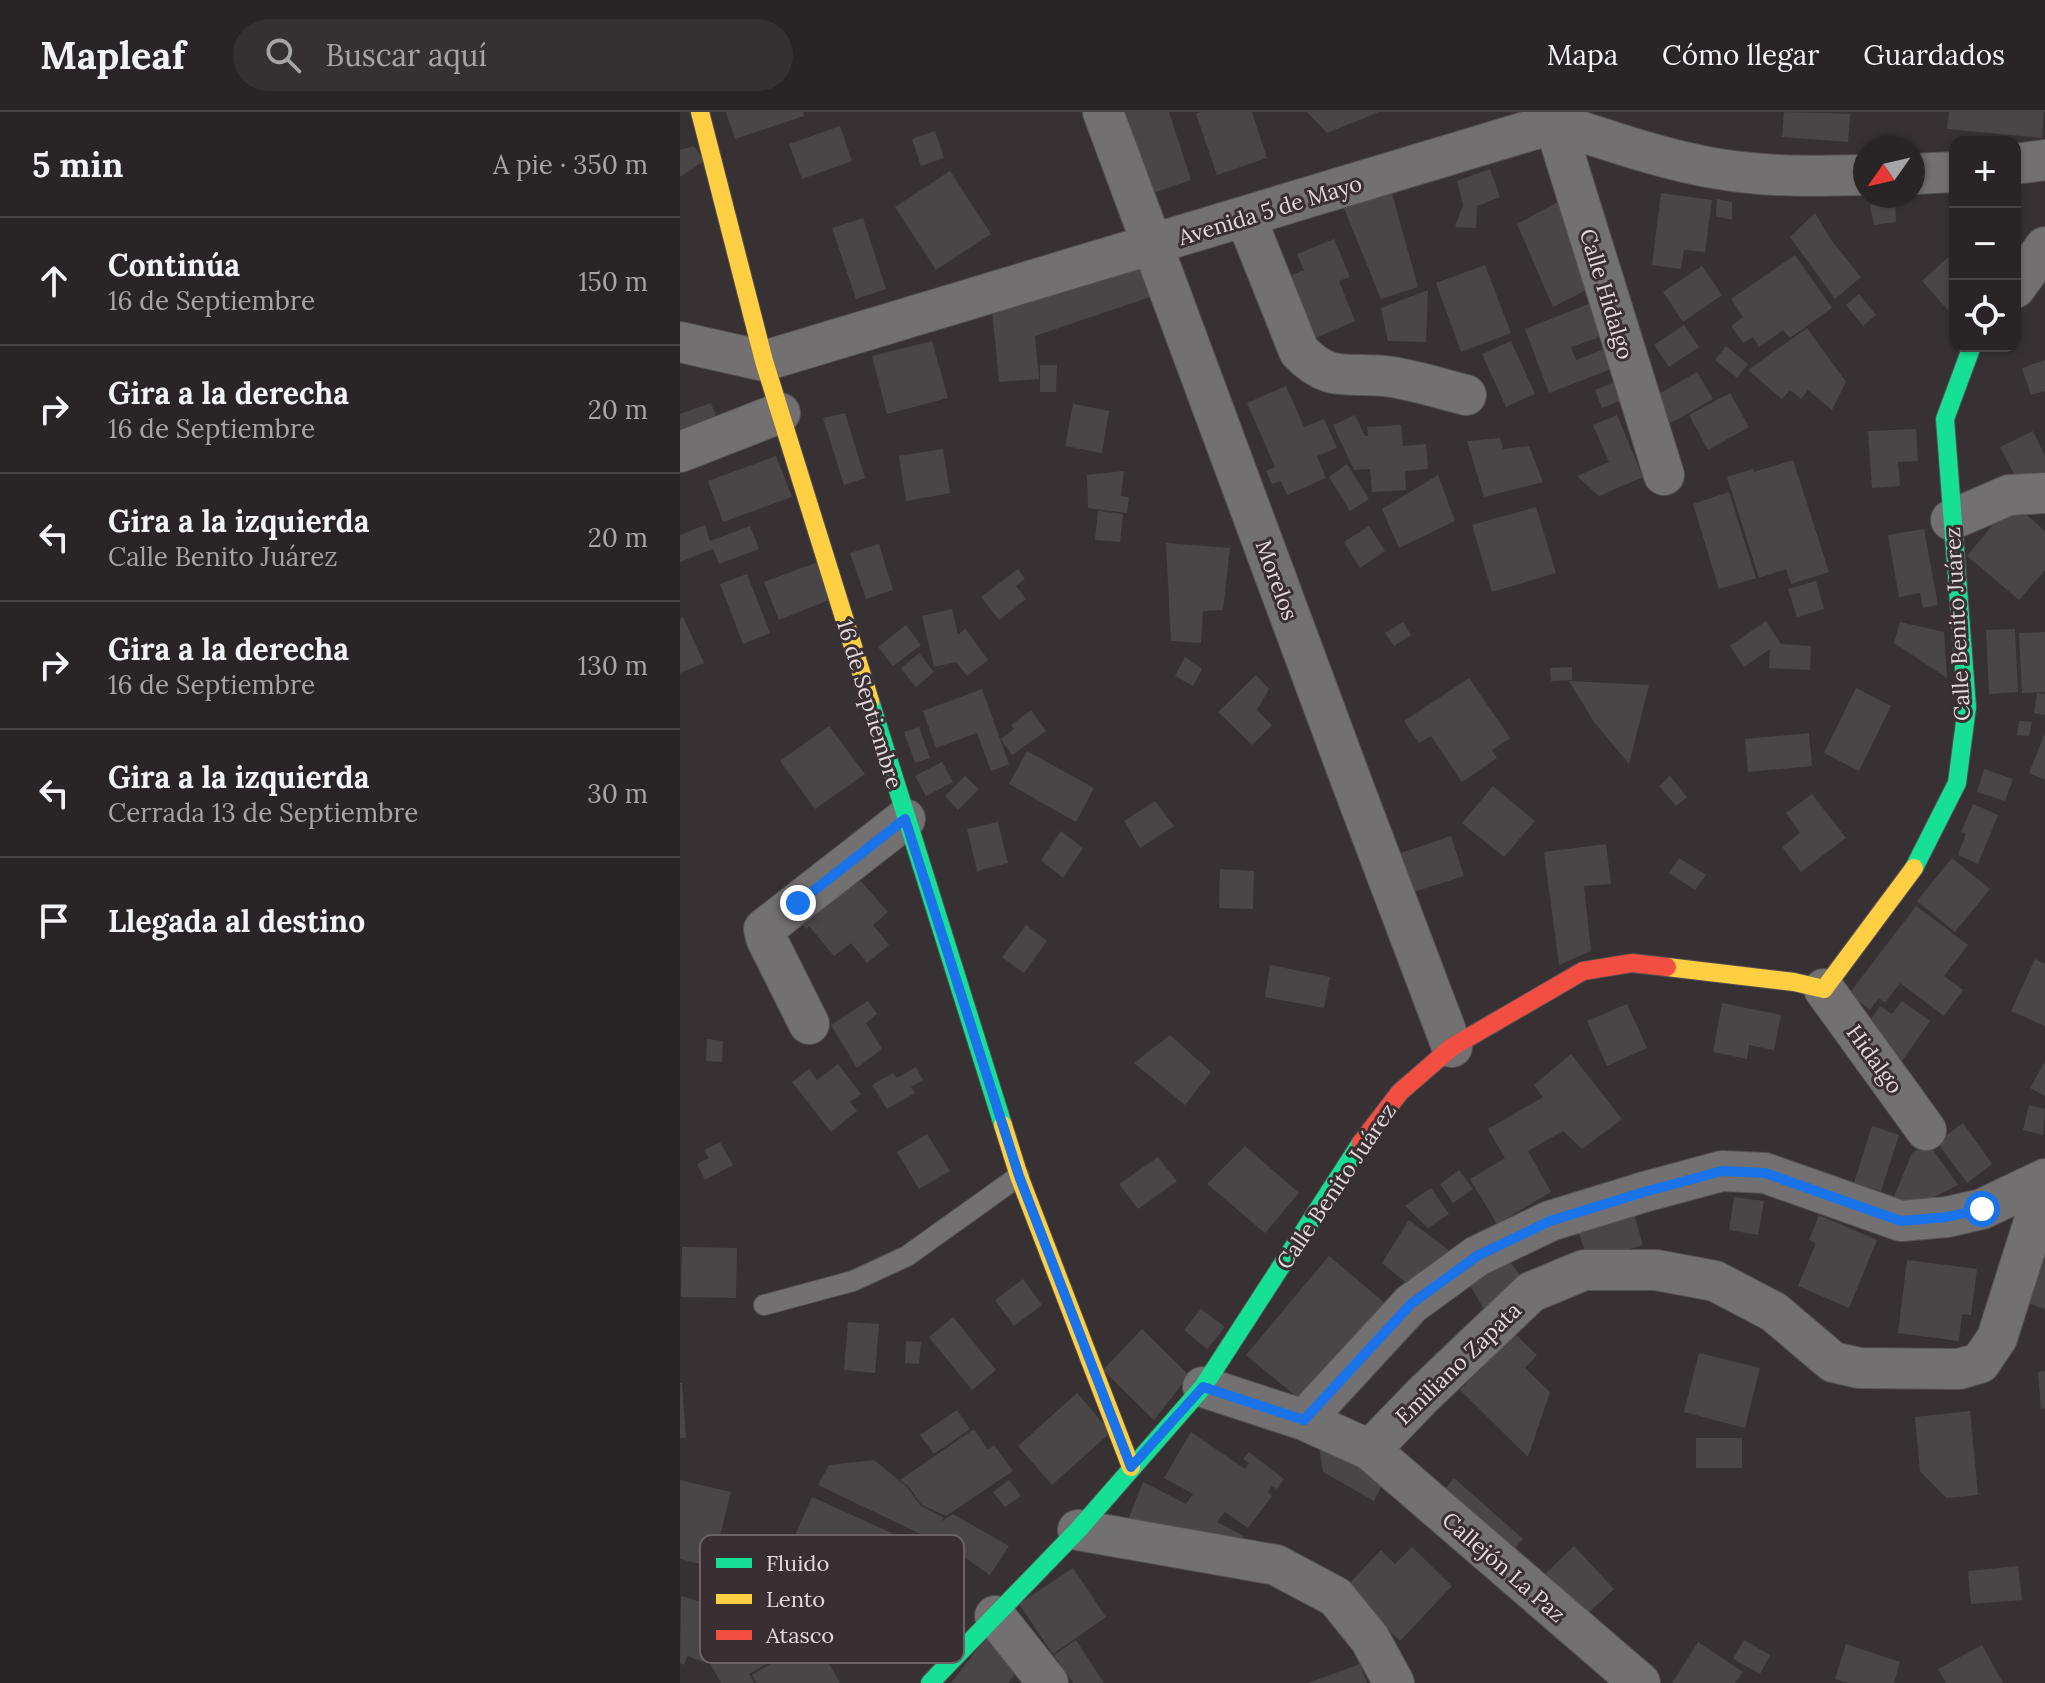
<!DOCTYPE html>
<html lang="es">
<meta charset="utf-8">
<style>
:root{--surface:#292526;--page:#353132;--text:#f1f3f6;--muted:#a5a5a7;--line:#454243}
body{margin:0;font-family:Lora,serif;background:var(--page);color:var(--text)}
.controls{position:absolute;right:24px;top:24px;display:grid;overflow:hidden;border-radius:16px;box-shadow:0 2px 6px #0004}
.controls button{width:72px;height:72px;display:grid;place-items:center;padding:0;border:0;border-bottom:2px solid var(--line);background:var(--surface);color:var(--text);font:40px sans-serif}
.compass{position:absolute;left:1173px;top:24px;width:72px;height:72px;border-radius:50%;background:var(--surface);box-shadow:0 2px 6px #0004;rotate:236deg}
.stop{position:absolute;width:24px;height:24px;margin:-18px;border:6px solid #1a73e8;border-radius:50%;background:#fff}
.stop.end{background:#1a73e8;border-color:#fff;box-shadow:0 2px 8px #0008}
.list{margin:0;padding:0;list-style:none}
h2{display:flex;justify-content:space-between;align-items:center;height:104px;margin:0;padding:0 32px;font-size:34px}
h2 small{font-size:26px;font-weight:400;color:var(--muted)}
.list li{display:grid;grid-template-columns:52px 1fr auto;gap:24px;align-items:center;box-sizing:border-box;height:128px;padding:0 32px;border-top:2px solid var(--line)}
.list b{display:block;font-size:30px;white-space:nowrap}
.list p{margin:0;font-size:26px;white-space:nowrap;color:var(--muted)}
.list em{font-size:26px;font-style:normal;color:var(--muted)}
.icon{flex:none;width:44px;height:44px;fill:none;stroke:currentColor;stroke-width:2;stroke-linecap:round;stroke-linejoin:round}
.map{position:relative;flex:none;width:1365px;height:1571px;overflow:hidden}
header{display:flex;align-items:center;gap:48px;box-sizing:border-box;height:112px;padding:0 40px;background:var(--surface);border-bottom:2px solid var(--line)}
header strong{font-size:38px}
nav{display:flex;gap:44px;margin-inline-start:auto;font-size:28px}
.search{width:560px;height:72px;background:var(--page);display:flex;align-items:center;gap:20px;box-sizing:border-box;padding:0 28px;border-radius:44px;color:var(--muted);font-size:30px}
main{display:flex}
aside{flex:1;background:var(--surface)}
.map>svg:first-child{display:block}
.building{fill:#4a4647}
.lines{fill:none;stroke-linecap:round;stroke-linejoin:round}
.lane-casing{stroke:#555052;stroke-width:22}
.street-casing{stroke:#555052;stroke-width:42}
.fast-casing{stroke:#555052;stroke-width:20}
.slow-casing{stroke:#555052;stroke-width:20}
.jam-casing{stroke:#555052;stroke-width:20}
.lane{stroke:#737071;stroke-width:20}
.street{stroke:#737071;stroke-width:40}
.fast{stroke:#16e098;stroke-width:18}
.slow{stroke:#ffcf43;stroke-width:18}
.jam{stroke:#f24e42;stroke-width:18}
.route{stroke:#1a73e8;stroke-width:10}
.labels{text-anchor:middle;stroke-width:6;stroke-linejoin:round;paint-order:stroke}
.street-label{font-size:22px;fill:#e0dadc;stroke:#392f32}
.key{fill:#392f32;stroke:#6b6265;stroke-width:2}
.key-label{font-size:22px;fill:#e0dadc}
</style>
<header>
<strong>Mapleaf</strong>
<div class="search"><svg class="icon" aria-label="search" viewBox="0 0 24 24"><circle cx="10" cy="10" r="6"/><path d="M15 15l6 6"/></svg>Buscar aquí</div>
<nav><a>Mapa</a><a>Cómo llegar</a><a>Guardados</a></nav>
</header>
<main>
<aside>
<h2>5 min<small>A pie · 350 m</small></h2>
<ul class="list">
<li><svg class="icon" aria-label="ahead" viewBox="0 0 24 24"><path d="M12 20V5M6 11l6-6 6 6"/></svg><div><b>Continúa</b><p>16 de Septiembre</p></div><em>150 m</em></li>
<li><svg class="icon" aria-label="right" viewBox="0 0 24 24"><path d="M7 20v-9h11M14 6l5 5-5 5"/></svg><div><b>Gira a la derecha</b><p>16 de Septiembre</p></div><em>20 m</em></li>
<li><svg class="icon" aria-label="left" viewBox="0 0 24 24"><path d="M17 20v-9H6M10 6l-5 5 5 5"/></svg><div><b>Gira a la izquierda</b><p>Calle Benito Juárez</p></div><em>20 m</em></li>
<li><svg class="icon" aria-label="right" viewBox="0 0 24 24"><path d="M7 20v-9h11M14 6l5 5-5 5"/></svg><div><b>Gira a la derecha</b><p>16 de Septiembre</p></div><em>130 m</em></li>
<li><svg class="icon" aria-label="left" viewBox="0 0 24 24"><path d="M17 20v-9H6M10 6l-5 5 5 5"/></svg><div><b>Gira a la izquierda</b><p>Cerrada 13 de Septiembre</p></div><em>30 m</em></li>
<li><svg class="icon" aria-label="arrive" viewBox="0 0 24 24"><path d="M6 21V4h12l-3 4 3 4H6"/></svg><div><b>Llegada al destino</b></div></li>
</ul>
</aside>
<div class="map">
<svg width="1365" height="1571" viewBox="0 0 1365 1571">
<rect width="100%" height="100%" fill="#373133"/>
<path class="building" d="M46 0H123L124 4 55 27Z
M446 0H489L511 68 473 81Z
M520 0H572L587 46 537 63 516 2Z
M627 0H699L647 21Z
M1104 0 1170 2 1168 30 1102 25Z
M1269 0H1364L1362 26 1267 17Z
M160 14 172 49 122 67 109 32Z
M255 19 264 46 241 54 232 27Z
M14 34 24 49 0 65V38Z
M810 57 820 85 797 94 796 116 775 115 783 93 777 69Z
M270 59 311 122 256 158 215 95Z
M708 67 738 175 701 187 659 84Z
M981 81 1032 88 1025 140 1004 138 1001 157 972 153Z
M885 86 910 176 873 195 837 112Z
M1037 87 1052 90V108L1036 104Z
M1215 91 1216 110 1194 113 1190 93Z
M1135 101 1151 128 1181 165 1155 187 1110 125Z
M183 106 206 177 176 187 152 116Z
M654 127 670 165 659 169 675 209 633 227 607 165 624 158 617 142Z
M1275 139V206L1242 169Z
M1115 143 1152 196 1110 226 1103 218 1079 235 1073 225 1063 231 1051 214 1063 205 1051 187Z
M467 147 479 182 355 224 359 267 319 270 312 198Z
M805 153 831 221 781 240 756 171Z
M1022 154 1042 183 1003 210 983 180Z
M748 178 746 230 708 229 701 196Z
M1179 182 1196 203 1183 214 1166 193Z
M911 191 923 224 891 235 896 248 927 236 934 256 869 281 845 217Z
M1004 213 1019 235 989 255 974 233Z
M1127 216 1166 270 1152 298 1128 278 1121 287 1110 278 1102 287 1068 258Z
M252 229 268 286 207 302 192 244Z
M831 229 855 282 826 295 802 242Z
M1046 234 1068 252 1057 266 1035 248Z
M1365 248V279L1351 283 1342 256Z
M360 253H377L376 280H360Z
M1017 260 1033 287 991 311 975 284Z
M938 269 945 287 922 296 915 278Z
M606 274 624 315 644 307 657 336 637 344 646 366 607 383 601 369 592 372 586 359 595 355 567 291Z
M1050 281 1069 315 1028 338 1009 303Z
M31 291 40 314 0 329V302Z
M393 292 429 299 422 341 385 334Z
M165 301 185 366 164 373 143 306Z
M675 303 685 324H688L687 315 721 313 723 334 746 332 748 357 725 359 726 378 692 380 690 357 674 358 653 313Z
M937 303 963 365 919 384 897 364 929 350 913 313Z
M1236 317 1238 349 1218 350 1220 374 1192 376 1188 319Z
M1353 319 1365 344V367L1343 379 1320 335Z
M820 326 823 337 849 334 863 370 804 385 787 329Z
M263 337 270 381 226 389 219 344Z
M96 344 112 385 43 410 28 369Z
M1113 348 1149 460 1111 472 1106 457 1079 466 1047 365 1073 357 1074 360Z
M667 352 689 387 670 399 649 365Z
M444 359 441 384 449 385 447 401 408 396 407 363Z
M758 363 775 409 719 436 702 397Z
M1049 380 1076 466 1039 477 1013 392Z
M1332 390 1365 419V458L1339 488 1287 444Z
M856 395 876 461 812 480 792 413Z
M418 399 443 402 440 430 415 428Z
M25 413 30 429 70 414 79 437 39 452 33 437 0 450V423Z
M689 414 705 439 680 456 664 430Z
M1244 417 1258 493 1243 496 1240 481 1219 485 1208 423Z
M486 431 550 436 543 498 523 499 521 531 491 529Z
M199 432 213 478 186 487 170 441Z
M138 450 152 487 99 508 84 470Z
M338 457 345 467 336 474 346 487 319 508 301 485Z
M67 462 90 521 63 532 40 472Z
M1136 469 1144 497 1117 505 1108 477Z
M272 497 278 523 285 516 308 548 287 564 276 550 254 555 242 504Z
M3 505 24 551 0 561V507Z
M1086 509 1101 532 1131 534 1130 558 1089 556 1090 537 1064 555 1050 534Z
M723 510 731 523 714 534 705 521Z
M1220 510 1264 520 1267 566 1214 531Z
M226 513 241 533 213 554 198 535Z
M1335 517 1338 580 1309 582 1306 518Z
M1365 520V580L1342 581 1339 521Z
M239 541 254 560 236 575 221 556Z
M505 545 522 557 513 574 495 564Z
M892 555V568L871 569 870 556Z
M576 563 589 577 577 598 592 613 572 633 538 600Z
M789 566 830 626 812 638 817 646 782 670 751 624 739 631 724 609Z
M889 569 969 573 949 652 914 610Z
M1176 576 1211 594 1179 659 1144 641Z
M302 577 329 652 311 659 297 621 256 636 243 599Z
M1357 581 1365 582V603L1354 601Z
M351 598 366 619 332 643 321 627 334 617 331 613Z
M1339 609 1352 610 1349 624 1337 623Z
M149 614 185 662 135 697 100 649Z
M239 615 250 646 235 651 224 620Z
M1129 621 1132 654 1068 660 1065 627Z
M1365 621V668L1349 661Z
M347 639 414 676 396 710 329 672Z
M262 650 273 670 246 684 235 664Z
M1304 657 1333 667 1325 689 1297 680Z
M285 664 299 677 278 698 265 684Z
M990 664 1007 685 996 694 979 674Z
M813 674 855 709 824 745 782 711Z
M1132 682 1166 726 1121 760 1102 735 1120 721 1106 701Z
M475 689 494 714 460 736 444 709Z
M1293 692 1318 703 1298 752 1278 743 1286 722 1281 720Z
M318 710 328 751 297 759 287 717Z
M381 719 403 736 383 766 361 748Z
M771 724 784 764 734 780 721 741Z
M926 732 931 772 904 774 911 839 879 853 864 740Z
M999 746 1026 763 1015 778 989 761Z
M1272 746 1310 777 1275 820 1237 789Z
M540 757 574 759 573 797 539 796Z
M172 759 208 800 193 813 209 833 187 851 171 831 154 844 129 814 127 817 115 806Z
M1236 794 1288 833 1264 864 1283 878 1264 904 1220 871 1205 891 1199 886 1190 898 1169 882Z
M346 813 367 829 344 861 322 845Z
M1355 847 1365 852V914L1331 899Z
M590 853 650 865 644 896 585 885Z
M188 889 197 902 186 911 202 937 177 956 151 913Z
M1222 889 1250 909 1222 949 1182 920 1200 894 1212 902Z
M1042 891 1101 903 1094 938 1069 933 1067 947 1033 940Z
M947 892 967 936 927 954 907 909Z
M490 923 531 960 505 993 454 951Z
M27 927 43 929 42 950 26 949Z
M891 942 942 1007 902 1037 883 1019 848 1039 871 1080 817 1112 790 1067 825 1046 808 1017 863 985 854 973Z
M1365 949V984L1350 976Z
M158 952 181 982 170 990 177 999 151 1020 112 970 129 957 137 968Z
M236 955 243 968 231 975 235 981 207 997 192 973 213 961 217 966Z
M1349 993 1365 997 1363 1023 1343 1018Z
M1283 1011 1312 1052 1287 1071 1257 1030Z
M1192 1014 1219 1023 1201 1079 1174 1071Z
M247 1022 270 1059 239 1077 217 1040Z
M40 1030 53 1053 25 1068 17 1052 29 1046 24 1038Z
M1248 1031 1278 1073 1224 1100 1209 1097 1232 1041Z
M565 1034 619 1081 585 1121 527 1072Z
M478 1045 497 1069 458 1097 439 1072Z
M779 1058 793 1077 773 1091 760 1072Z
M751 1076 769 1102 748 1116 725 1094Z
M1054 1085 1084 1089 1078 1123 1049 1118Z
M954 1102 963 1133 908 1149 898 1118Z
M1139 1103 1197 1128 1169 1196 1118 1174 1136 1131 1129 1128Z
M729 1108 771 1140 739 1181 702 1151Z
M1365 1124V1197L1342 1189 1355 1152 1362 1154 1364 1147 1354 1143Z
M2 1135 57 1136 56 1186 1 1185Z
M649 1144 712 1197 623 1290 566 1243Z
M828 1147 843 1167 804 1197 789 1172Z
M1227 1148 1297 1157 1291 1203 1282 1202 1279 1229 1218 1221Z
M343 1167 362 1193 334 1214 315 1188Z
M521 1197 545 1215 527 1237 504 1218Z
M273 1205 316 1258 292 1278 249 1225Z
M168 1210 199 1212 195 1261 164 1258Z
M462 1217 509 1263 474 1308 423 1258Z
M835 1222 857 1243 845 1256 870 1280 848 1345 780 1278Z
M226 1229 241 1230 239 1252 225 1251Z
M1019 1241 1080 1256 1065 1316 1004 1300Z
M1365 1259V1296L1361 1297 1358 1260Z
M0 1271H2L6 1326H0Z
M397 1281 431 1320 372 1373 338 1334Z
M277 1298 290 1317 254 1342 240 1323Z
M1290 1299 1298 1383 1266 1386 1240 1359 1235 1305Z
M294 1317 308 1338 314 1333 333 1359 266 1404 242 1393 228 1374 220 1368Z
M511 1320 565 1357 569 1351 563 1347 569 1340 604 1367 597 1377 592 1374 588 1380 592 1384 568 1416 545 1400 537 1410 564 1424 560 1432 446 1413 463 1370 506 1392 513 1382 484 1366Z
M1016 1326H1062V1356H1016Z
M639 1335 704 1369 694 1389 643 1360Z
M194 1348 227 1375 241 1394 264 1406 260 1410 273 1402 329 1434 310 1463 274 1438 138 1373 149 1353Z
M774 1366 843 1427 827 1445 759 1384Z
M0 1368 51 1380 39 1428 102 1444 95 1470 0 1447Z
M329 1368 341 1384 325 1395 313 1380Z
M132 1385 267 1446 262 1457 230 1442 223 1457 182 1438 158 1492 97 1464Z
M894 1434 934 1477 901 1508 861 1466Z
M732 1435 772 1474 720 1529 665 1476 701 1438 715 1452Z
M1338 1454 1342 1488 1291 1492 1288 1459Z
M393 1456 426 1505 373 1542 339 1492Z
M1 1484 44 1497 27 1551 7 1544 4 1553 0 1551Z
M67 1498 98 1545 69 1562 74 1571H41L31 1553 45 1512Z
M309 1522 345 1550 328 1571H271Z
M134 1526 160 1571H77L72 1563Z
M396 1528 424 1571H393L374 1543Z
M1064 1528 1090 1543 1080 1562 1053 1547Z
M1018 1530 1063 1560 1055 1571H992Z
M1166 1532 1220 1550 1214 1571H1168L1155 1567Z
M1302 1533 1323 1571H1266L1258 1557Z
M680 1552 687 1571H628Z"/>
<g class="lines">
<defs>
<path id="lane" d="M84 1193 173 1169 227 1144 339 1064"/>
<path id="street" d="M423 0 672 671 772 935
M871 0 984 363
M1335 52 1365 48
M1233 62 1275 60
M566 106 619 239C652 274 670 258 712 265 737 269 762 277 786 283
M1335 176 1365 135
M0 230 84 249 875 11C933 30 1001 54 1061 60 1102 65 1143 64 1185 63
M0 340 100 301
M1271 408 1329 383 1365 381
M1144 877 1246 1018
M129 912 86 826 84 817 225 707
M523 1275 624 1308 731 1192 797 1144 870 1109 964 1080 1042 1059 1085 1061 1221 1109 1267 1105 1302 1097 1365 1067
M624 1308 690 1338 743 1283 851 1180 904 1158H976L1035 1169 1094 1200 1153 1250 1179 1256 1279 1257 1300 1251 1317 1226 1365 1075
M690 1338 960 1571
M398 1418 596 1453 656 1485 690 1527 714 1571
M315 1504 368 1571"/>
<path id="fast" d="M190 589 323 1013
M1234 756 1277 671 1287 595 1265 307 1292 234
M250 1571 398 1418 523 1275 681 1031"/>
<path id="slow" d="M20 0 84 249 190 589
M987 855 1114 870 1144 877 1234 756
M323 1013 339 1064 451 1355"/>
<path id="jam" d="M681 1031 720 980 772 935 903 859 952 851 987 855"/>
</defs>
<use href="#lane" class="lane-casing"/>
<use href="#street" class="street-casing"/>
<use href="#fast" class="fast-casing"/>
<use href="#slow" class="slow-casing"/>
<use href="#jam" class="jam-casing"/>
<use href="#lane" class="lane"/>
<use href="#street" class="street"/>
<use href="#fast" class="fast"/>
<use href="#slow" class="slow"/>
<use href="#jam" class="jam"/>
</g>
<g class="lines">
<path class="route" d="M118 791 225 707 339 1064 451 1355 523 1275 624 1308 731 1192 797 1144 870 1109 964 1080 1042 1059 1085 1061 1221 1109 1267 1105 1302 1097"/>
</g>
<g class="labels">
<g class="street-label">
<text transform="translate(590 98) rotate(-17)" y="8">Avenida 5 de Mayo</text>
<text transform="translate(927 182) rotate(73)" y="8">Calle Hidalgo</text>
<text transform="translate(597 468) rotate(70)" y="8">Morelos</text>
<text transform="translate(1277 512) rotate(-93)" y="8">Calle Benito Juárez</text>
<text transform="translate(190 592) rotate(73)" y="8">16 de Septiembre</text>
<text transform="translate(1195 947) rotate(54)" y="8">Hidalgo</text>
<text transform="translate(656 1074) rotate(-56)" y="8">Calle Benito Juárez</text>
<text transform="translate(778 1251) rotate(-44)" y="8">Emiliano Zapata</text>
<text transform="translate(824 1455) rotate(41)" y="8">Callejón La Paz</text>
</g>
</g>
<rect x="20" y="1423" width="264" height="128" rx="12" class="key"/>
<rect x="36" y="1446" width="36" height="10" fill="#16e098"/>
<rect x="36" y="1482" width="36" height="10" fill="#ffcf43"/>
<rect x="36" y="1518" width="36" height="10" fill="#f24e42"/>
<g class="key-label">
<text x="86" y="1459">Fluido</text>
<text x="86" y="1495">Lento</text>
<text x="86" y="1531">Atasco</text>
</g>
</svg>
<div class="controls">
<button>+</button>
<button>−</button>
<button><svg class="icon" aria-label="locate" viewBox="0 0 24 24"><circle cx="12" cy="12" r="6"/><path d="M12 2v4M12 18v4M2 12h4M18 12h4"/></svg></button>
</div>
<svg class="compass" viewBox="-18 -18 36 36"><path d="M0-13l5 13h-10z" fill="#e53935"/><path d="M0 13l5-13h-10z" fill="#a5a5a7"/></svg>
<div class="stop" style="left:1302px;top:1097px"></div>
<div class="stop end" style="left:118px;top:791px"></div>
</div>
</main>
